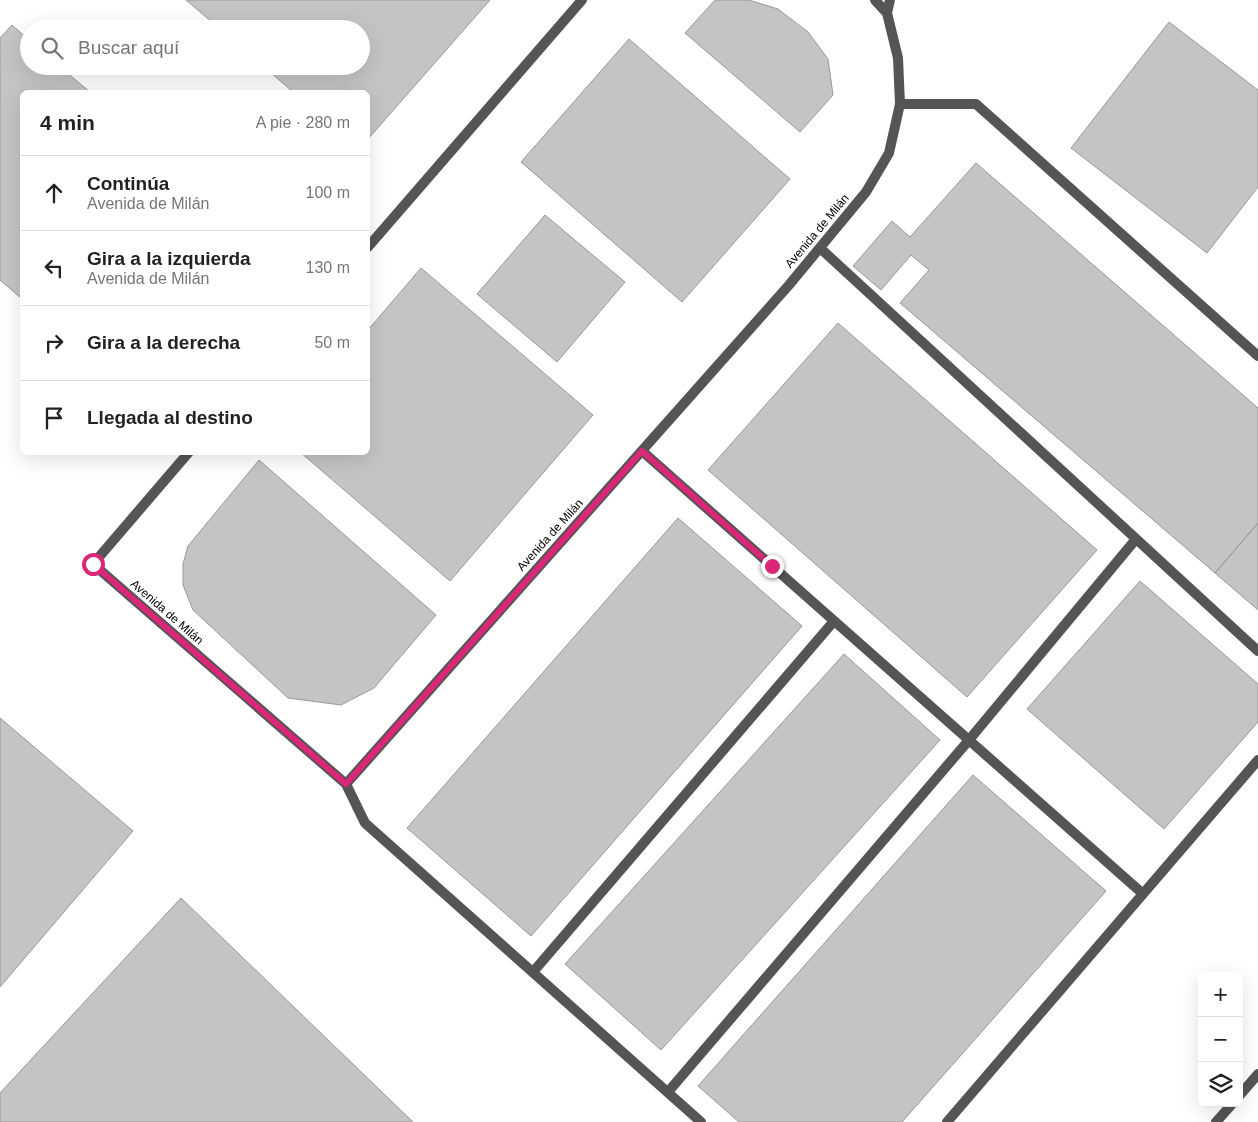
<!DOCTYPE html>
<html lang="es">
<meta charset="utf-8">
<style>
:root{--surface:#fff;--page:#f2f2f2;--text:#222;--muted:#767676;--line:#e0e0e0}
body{margin:0;font-family:Arial,sans-serif;background:var(--page);color:var(--text)}
.controls{position:absolute;right:15px;bottom:15px;display:grid;overflow:hidden;border-radius:8px;box-shadow:0 5px 20px #0002}
.controls button{width:45px;height:45px;display:grid;place-items:center;padding:0;border:0;border-bottom:1px solid var(--line);background:var(--surface);color:var(--text);font:25px sans-serif}
.stop{position:absolute;width:15px;height:15px;margin:-11px;border:4px solid #db2777;border-radius:50%;background:#fff}
.stop.end{background:#db2777;border-color:#fff;box-shadow:0 1px 5px #0008}
.list{margin:0;padding:0;list-style:none}
h2{display:flex;justify-content:space-between;align-items:center;height:65px;margin:0;padding:0 20px;font-size:21px}
h2 small{font-size:16px;font-weight:400;color:var(--muted)}
.list li{display:grid;grid-template-columns:32px 1fr auto;gap:15px;align-items:center;box-sizing:border-box;height:75px;padding:0 20px;border-top:1px solid var(--line)}
.list b{display:block;font-size:19px;white-space:nowrap}
.list p{margin:0;font-size:16px;white-space:nowrap;color:var(--muted)}
.list em{font-size:16px;font-style:normal;color:var(--muted)}
.icon{flex:none;width:28px;height:28px;fill:none;stroke:currentColor;stroke-width:2;stroke-linecap:round;stroke-linejoin:round}
.map{position:relative;flex:none;width:1258px;height:1122px;overflow:hidden}
.search{position:absolute;background:var(--surface);box-shadow:0 5px 20px #0002;left:20px;top:20px;width:350px;height:55px;display:flex;align-items:center;gap:12px;box-sizing:border-box;padding:0 18px;border-radius:28px;color:var(--muted);font-size:19px}
.panel{position:absolute;background:var(--surface);box-shadow:0 5px 20px #0002;left:20px;top:90px;width:350px;height:365px;border-radius:8px}
.map>svg:first-child{display:block}
.building{fill:#c4c4c4;stroke:#999}
.lines{fill:none;stroke-linecap:round;stroke-linejoin:round}
.lane{stroke:#555;stroke-width:10}
.street{stroke:#555;stroke-width:10}
.route{stroke:#db2777;stroke-width:6}
.labels{text-anchor:middle;stroke-width:4;stroke-linejoin:round;paint-order:stroke}
.street-label{font-size:12px;fill:#000;stroke:#fff}
</style>
<div class="map">
<svg width="1258" height="1122" viewBox="0 0 1258 1122">
<rect width="100%" height="100%" fill="#fff"/>
<path class="building" d="M186 0H490L368 139V92H293L263 66H361V29H220Z
M715 0H749L778 9 808 32 828 59 833 95 800 132 685 33Z
M1169 22 1258 90V187L1207 253 1071 148Z
M12 25 29 40V66H59L90 92H22V299L0 280V38Z
M629 39 790 179 682 302 521 162Z
M976 163 1258 408V523L1215 573 900 303 929 270 911 255 881 290 853 266 892 221 910 237Z
M545 215 625 282 557 362 477 294Z
M421 268 593 415 450 581 300 452H368V330Z
M838 323 1097 550 967 697 708 470Z
M259 460 436 615 374 688 341 705 288 698 193 610 183 585V564L188 546Z
M678 518 802 626 531 936 407 828Z
M1258 523V610L1215 573Z
M1140 581 1258 684V722L1164 829 1027 709Z
M844 654 940 740 661 1050 565 964Z
M0 718 133 831 0 987Z
M973 775 1106 891 902 1122H739L698 1086Z
M181 898 413 1122H0V1093Z"/>
<g class="lines">
<path class="lane" d="M1239 1096 1258 1074
M1216 1122 1233 1103"/>
<path class="street" d="M875 0 887 13
M900 104H976L1258 356
M368 247 582 0
M820 248 1258 651
M642 451 1142 893
M189 452 93 564 346 784 789 285 866 192 889 153 900 104 898 58 887 13 890 0
M346 784 365 823 701 1122
M533 972 834 621
M668 1092 969 740 1136 539
M947 1122 1258 760"/>
</g>
<g class="lines">
<path class="route" d="M93 564 346 784 642 451 772 566"/>
</g>
<g class="labels">
<g class="street-label">
<text transform="translate(817 231) rotate(-50)" y="4">Avenida de Milán</text>
<text transform="translate(550 535) rotate(-48)" y="4">Avenida de Milán</text>
<text transform="translate(167 612) rotate(41)" y="4">Avenida de Milán</text>
</g>
</g>
</svg>
<div class="controls">
<button>+</button>
<button>−</button>
<button><svg class="icon" aria-label="layers" viewBox="0 0 24 24"><path d="M12 4l9 5-9 5-9-5zM3 14l9 5 9-5"/></svg></button>
</div>
<div class="stop" style="left:93px;top:564px"></div>
<div class="stop end" style="left:772px;top:566px"></div>
<div class="search"><svg class="icon" aria-label="search" viewBox="0 0 24 24"><circle cx="10" cy="10" r="6"/><path d="M15 15l6 6"/></svg>Buscar aquí</div>
<section class="panel">
<h2>4 min<small>A pie · 280 m</small></h2>
<ul class="list">
<li><svg class="icon" aria-label="ahead" viewBox="0 0 24 24"><path d="M12 20V5M6 11l6-6 6 6"/></svg><div><b>Continúa</b><p>Avenida de Milán</p></div><em>100 m</em></li>
<li><svg class="icon" aria-label="left" viewBox="0 0 24 24"><path d="M17 20v-9H6M10 6l-5 5 5 5"/></svg><div><b>Gira a la izquierda</b><p>Avenida de Milán</p></div><em>130 m</em></li>
<li><svg class="icon" aria-label="right" viewBox="0 0 24 24"><path d="M7 20v-9h11M14 6l5 5-5 5"/></svg><div><b>Gira a la derecha</b></div><em>50 m</em></li>
<li><svg class="icon" aria-label="arrive" viewBox="0 0 24 24"><path d="M6 21V4h12l-3 4 3 4H6"/></svg><div><b>Llegada al destino</b></div></li>
</ul>
</section>
</div>
